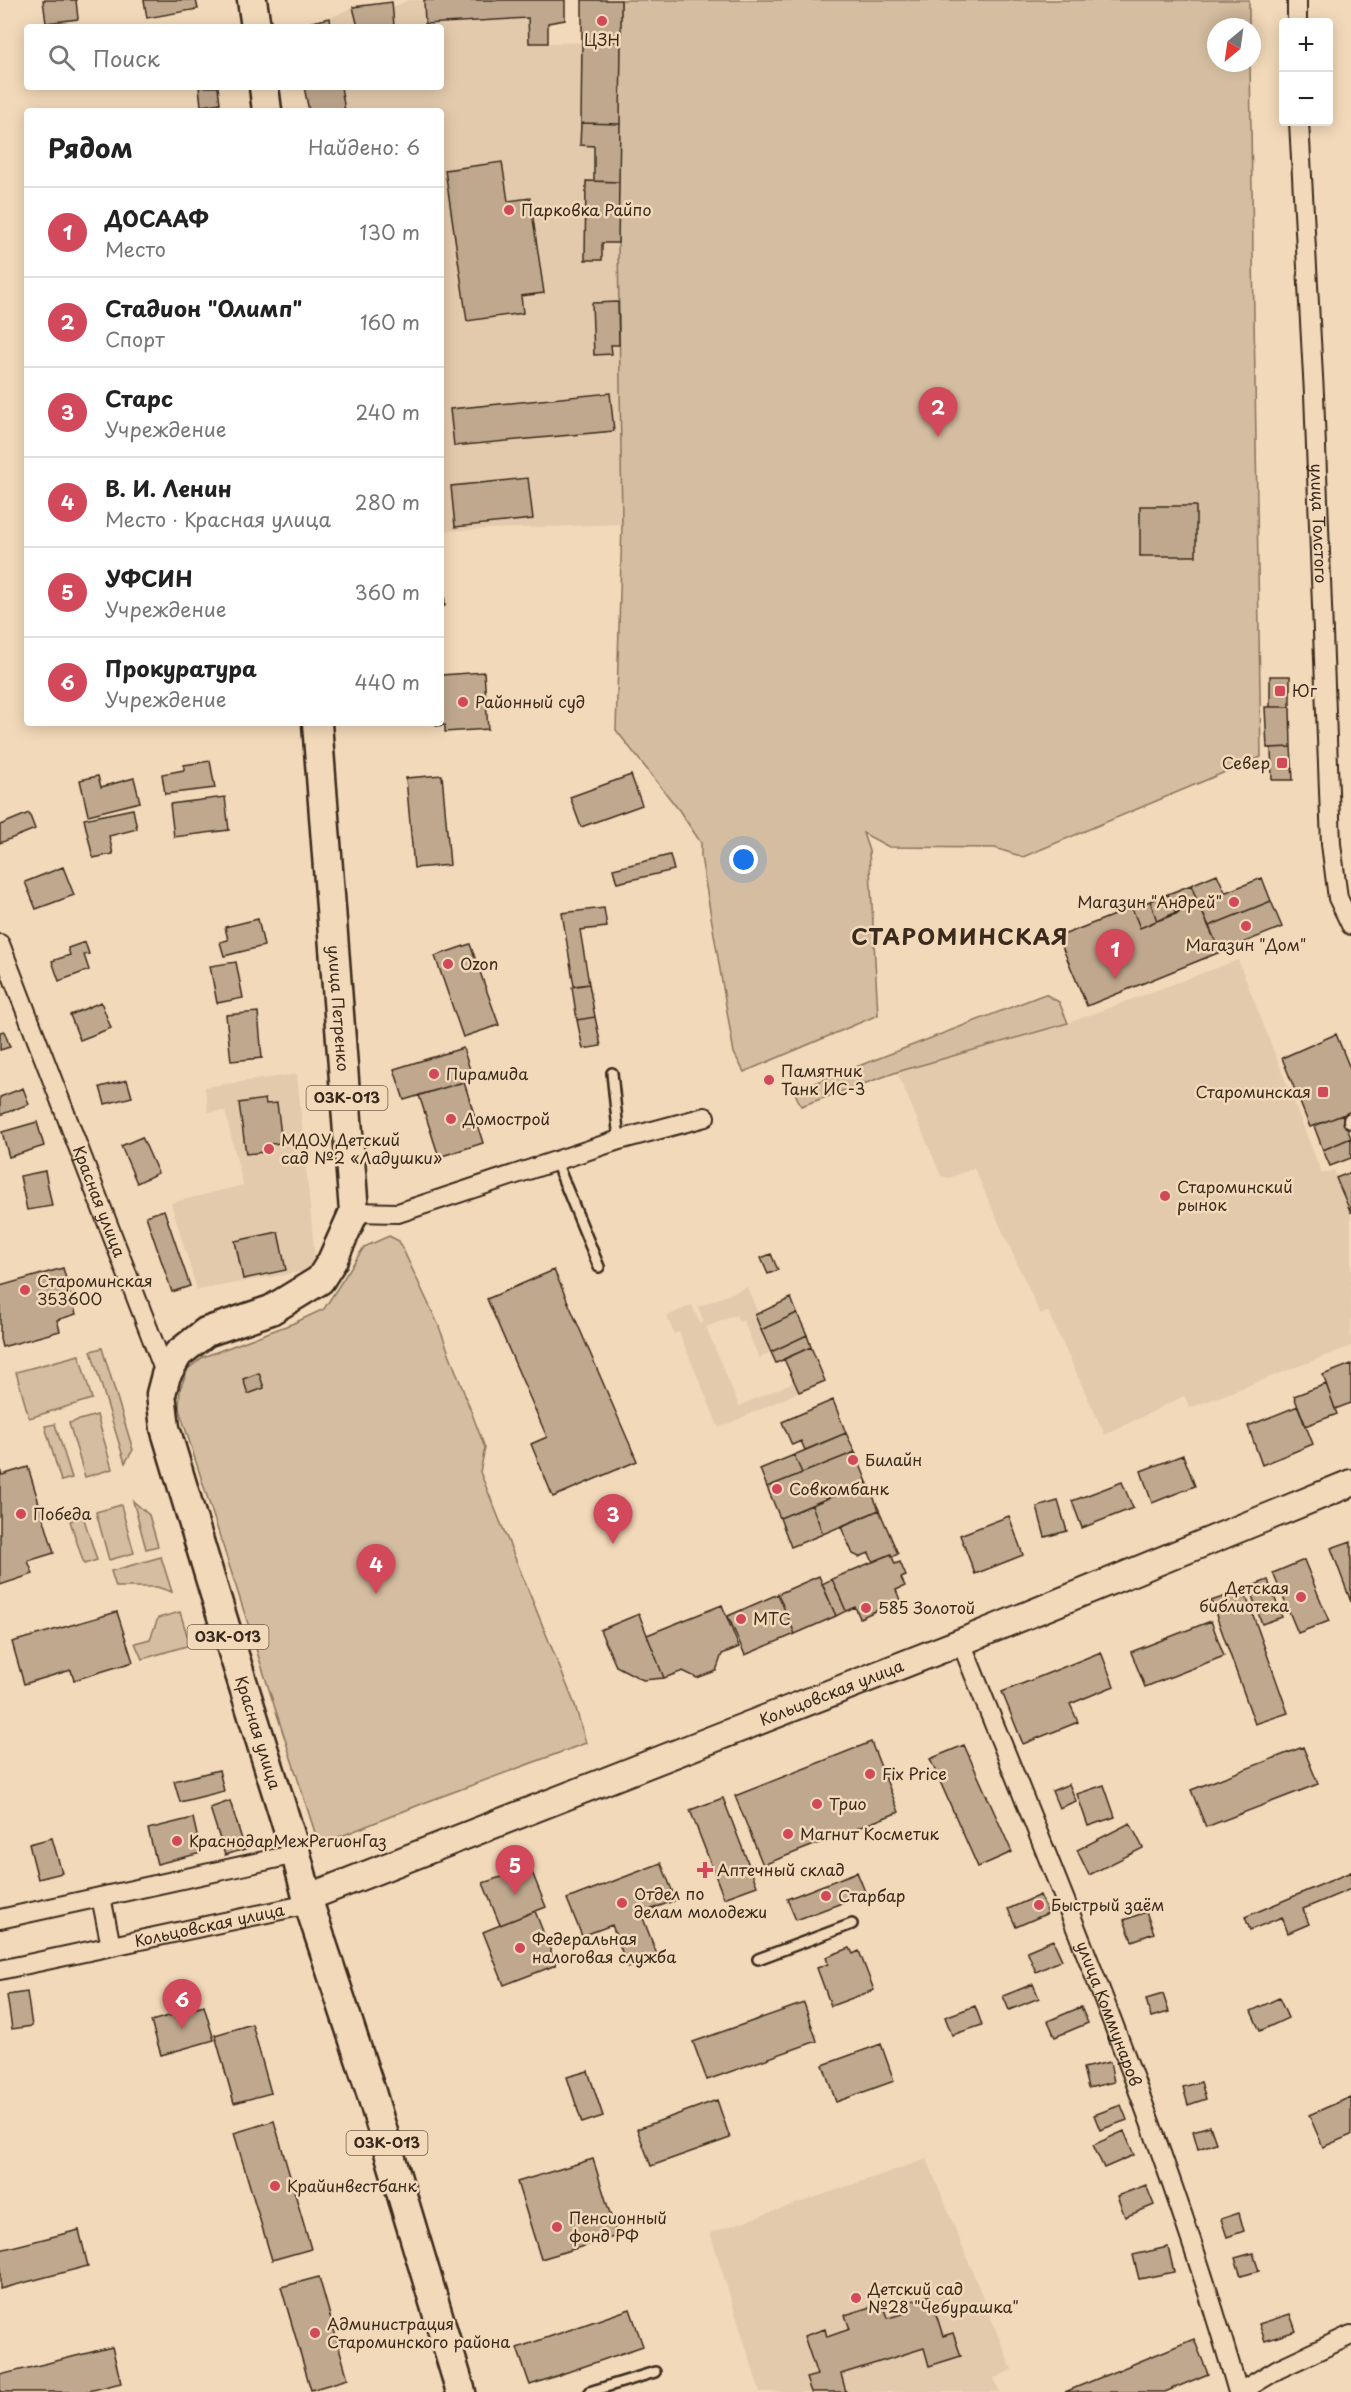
<!DOCTYPE html>
<html lang="ru">
<meta charset="utf-8">
<style>
:root{--surface:#fff;--page:#f6f6f6;--text:#222;--muted:#767676;--line:#e0e0e0;--accent:#d1495b}
body{margin:0;font-family:"Playpen Sans",sans-serif;background:var(--page);color:var(--text)}
.controls{position:absolute;right:18px;top:18px;display:grid;overflow:hidden;border-radius:6px;box-shadow:0 3px 15px #0003}
.controls button{width:54px;height:54px;display:grid;place-items:center;padding:0;border:0;border-bottom:2px solid var(--line);background:var(--surface);color:var(--text);font:30px sans-serif}
.compass{position:absolute;left:1207px;top:18px;width:54px;height:54px;border-radius:50%;background:var(--surface);box-shadow:0 3px 15px #0003;rotate:209deg}
.you{position:absolute;left:744px;top:860px;width:21px;height:21px;margin:-15px;border:4px solid #fff;border-radius:50%;background:#1a73e8;box-shadow:0 0 0 9px #1a73e833}
.badge{display:grid;place-items:center;width:39px;height:39px;border-radius:50%;background:var(--accent);color:#fff;font-size:20px;font-weight:700}
.pin{position:absolute;translate:-50% -50px;filter:drop-shadow(0 2px 3px #0008)}
.pin::after{content:'';position:absolute;top:32px;width:21px;height:18px;background:inherit;clip-path:polygon(0 0,100% 0,50% 100%)}
.list{margin:0;padding:0;list-style:none}
h2{display:flex;justify-content:space-between;align-items:center;height:78px;margin:0;padding:0 24px;font-size:26px}
h2 small{font-size:20px;font-weight:400;color:var(--muted)}
.list li{display:grid;grid-template-columns:39px 1fr auto;gap:18px;align-items:center;box-sizing:border-box;height:90px;padding:0 24px;border-top:2px solid var(--line)}
.list b{display:block;font-size:22px;white-space:nowrap}
.list p{margin:0;font-size:20px;white-space:nowrap;color:var(--muted)}
.list em{font-size:20px;font-style:normal;color:var(--muted)}
.icon{flex:none;width:33px;height:33px;fill:none;stroke:currentColor;stroke-width:2;stroke-linecap:round;stroke-linejoin:round}
.map{position:relative;flex:none;width:1351px;height:2392px;overflow:hidden}
.search{position:absolute;background:var(--surface);box-shadow:0 3px 15px #0003;left:24px;top:24px;width:420px;height:66px;display:flex;align-items:center;gap:15px;box-sizing:border-box;padding:0 21px;border-radius:6px;color:var(--muted);font-size:22px}
.panel{position:absolute;background:var(--surface);box-shadow:0 3px 15px #0003;left:24px;top:108px;width:420px;height:618px;border-radius:6px}
.map>svg:first-child{display:block}
.built{fill:#e3caac}
.green{fill:#d4bda0;stroke:#88745f;stroke-width:1.5}
.building{fill:#bfa88e;stroke:#3b2a1e;stroke-width:1.5}
.lines{fill:none;stroke-linecap:round;stroke-linejoin:round}
.service-casing{stroke:#3b2a1e;stroke-width:14}
.pedestrian-casing{stroke:#3b2a1e;stroke-width:18}
.minor-casing{stroke:#3b2a1e;stroke-width:22}
.secondary-casing{stroke:#3b2a1e;stroke-width:30}
.primary-casing{stroke:#3b2a1e;stroke-width:33}
.service{stroke:#f2d9b9;stroke-width:9}
.pedestrian{stroke:#f2d9b9;stroke-width:14}
.minor{stroke:#f2d9b9;stroke-width:18}
.secondary{stroke:#f2d9b9;stroke-width:26}
.primary{stroke:#f2d9b9;stroke-width:28}
.poi-dot{fill:#d1495b;stroke:#f2d9b9;stroke-width:2}
.labels{text-anchor:middle;stroke-width:5;stroke-linejoin:round;paint-order:stroke}
.shield{fill:#f2d9b9;stroke:#725e4c;stroke-width:1.5}
.shield-label{font-size:15px;font-weight:bold;fill:#3b2a1e}
.poi-label{font-size:16px;fill:#3b2a1e;stroke:#f2d9b9;text-anchor:start}
.street-label{font-size:16px;fill:#3b2a1e;stroke:#f2d9b9}
.district-label{font-size:22px;font-weight:bold;letter-spacing:1.5px;fill:#3b2a1e;stroke:#f2d9b9}
</style>
<div class="map">
<svg width="1351" height="2392" viewBox="0 0 1351 2392">
<rect width="100%" height="100%" fill="#f2d9b9"/>
<filter id="ink" filterUnits="userSpaceOnUse"><feTurbulence type="fractalNoise" baseFrequency=".0167" numOctaves="2"/><feDisplacementMap in="SourceGraphic" scale="12" xChannelSelector="R" yChannelSelector="G"/><feConvolveMatrix kernelMatrix="1 2 1 2 8 2 1 2 1" color-interpolation-filters="sRGB"/></filter>
<g filter="url(#ink)">
<path class="built" d="M409 0H565V20L548 23 549 43 621 42 618 243 622 524 441 531V111H309L304 87H441V27L294 26 330 18 353 7 392 2 393 7Z
M1238 960 1322 1174 1334 1170 1351 1213V1346L1190 1408 1184 1396 1105 1435 1048 1312 1040 1314 974 1168 949 1178 941 1176 897 1072 1068 1023Z
M297 1074 316 1269 197 1290 171 1203 243 1185 225 1111 208 1112 205 1087Z
M747 1287 758 1313 755 1315 771 1352 759 1358 743 1320 739 1322 736 1315 706 1327 739 1406 794 1382 799 1392 719 1428 679 1332 674 1334 667 1316 692 1305 700 1324 704 1322 698 1307Z
M927 2159 1012 2370 994 2378 1000 2392H760L710 2233Z"/>
<path class="green" d="M621 0H1249V27H1216V63H1250L1261 757 1023 857 995 848 889 847 863 833 869 851 878 1015 744 1072 734 1053 701 857V843L679 810 616 730 622 524 618 243Z
M1045 994 1059 1002 1068 1023 897 1072 801 1106 794 1091Z
M389 1236 399 1241 438 1324 485 1448 480 1472 575 1705 586 1743 429 1801 319 1845 179 1409 180 1389 188 1369 203 1357 294 1323 324 1309 364 1247Z
M102 1348 133 1450 125 1463 91 1351Z
M79 1355 92 1399 29 1418 16 1372Z
M97 1415 112 1469 85 1477 69 1423Z
M55 1424 72 1478 61 1481 45 1426Z
M133 1501 149 1515 158 1546 146 1549Z
M121 1505 134 1553 109 1560 96 1512Z
M83 1516 97 1560 84 1564 70 1521Z
M161 1557 172 1592 157 1587H116L111 1571Z
M180 1612 190 1645 142 1659 135 1643 150 1639 158 1618Z"/>
<path class="building" d="M43 0H76L78 19 46 23Z
M144 0H196L198 9 147 18Z
M424 0H565V20L548 23V43H529L528 18 425 24Z
M582 0H621V42L582 41Z
M392 2 394 26 358 27 353 7Z
M330 18 331 27H294V26Z
M582 41 621 42 620 124 581 123Z
M199 87H218L220 103 201 106Z
M304 87H341L345 111H309Z
M581 123 620 124 619 182 594 181V146L580 145Z
M502 162 508 201 530 198 544 293 521 296 523 313 467 321 445 170Z
M586 181 619 182 618 243H602V260H585Z
M618 302 619 345H611L612 354 594 355 592 303Z
M610 393 614 431 454 446 450 409Z
M528 478 533 519 455 527 451 486Z
M1140 506H1196V556H1140Z
M442 561 445 606H441V562Z
M484 672 488 729 445 732V725L436 726V723H441V675Z
M1270 676H1290V707H1270Z
M1265 707H1290L1291 747 1267 748Z
M1291 747 1293 780H1272L1271 748Z
M210 761 215 788 165 794 162 774 184 770V765Z
M442 775 450 865 414 868 406 778Z
M631 775 642 805 581 827 570 797Z
M98 776 101 787 134 778 140 802 88 815 80 780Z
M225 797 229 830 174 837 170 804Z
M133 809 137 829 109 836 113 854 93 858 84 819Z
M29 813 35 829 0 843V825Z
M670 855 674 870 617 883 613 869Z
M63 867 74 895 36 909 25 882Z
M1217 874 1225 892 1198 903 1191 885Z
M1262 878 1271 901 1209 926 1198 903Z
M1191 885 1198 903 1176 914 1168 894Z
M1168 894 1176 914 1157 921 1150 901Z
M1150 901 1157 921 1140 928 1132 908Z
M1271 901 1282 927 1220 952 1209 926Z
M1198 903 1220 952 1087 1006 1058 937 1132 908 1140 928Z
M604 908 607 927 580 930 589 984 574 986 562 913Z
M258 919 264 946 224 956 220 942 228 940 225 927Z
M85 942 89 954 84 955 89 970 59 981 52 961 70 955 68 948Z
M470 944 499 1025 463 1037 435 956Z
M236 962 243 998 217 1003 210 966Z
M589 984 595 1017 577 1020 572 987Z
M101 1002 111 1028 80 1040 70 1015Z
M258 1012 262 1058 231 1061 226 1015Z
M595 1017 601 1046 583 1049 577 1020Z
M4 1031 10 1047 0 1050V1032Z
M1336 1034 1351 1071V1112L1310 1127 1282 1058Z
M463 1048 473 1079 404 1100 394 1069Z
M127 1080 132 1097 105 1104 100 1087Z
M464 1082 483 1143 439 1157 419 1095Z
M23 1088 29 1104 0 1115V1097Z
M265 1099 266 1104 277 1103 282 1143 271 1144 272 1151 246 1154 239 1103Z
M1342 1115 1351 1138 1323 1150 1314 1126Z
M37 1122 44 1146 9 1157 2 1132Z
M142 1137 158 1173 137 1183 121 1146Z
M1351 1138V1158L1330 1166 1323 1150Z
M45 1171 52 1206 27 1210 20 1176Z
M1351 1172V1213L1336 1178Z
M164 1210 190 1286 172 1292 146 1216Z
M278 1232 286 1270 243 1279 235 1241Z
M771 1254 778 1270 768 1274 761 1258Z
M63 1268 76 1314 57 1320 60 1331 2 1347 0 1339V1286Z
M554 1270 637 1461 553 1497 531 1444 547 1437 487 1299Z
M791 1298 797 1313 761 1330 755 1315Z
M797 1313 807 1335 771 1352 761 1330Z
M807 1335 811 1347 776 1363 771 1352Z
M811 1347 825 1381 799 1392 784 1359Z
M1351 1364V1403L1335 1409 1323 1375Z
M259 1373 264 1388 248 1394 243 1379Z
M1326 1384 1337 1414 1305 1426 1294 1396Z
M833 1400 846 1433 805 1450 801 1441 792 1445 782 1422Z
M1298 1406 1313 1444 1262 1465 1248 1426Z
M846 1433 855 1452 802 1473 794 1455Z
M855 1452 867 1482 780 1518 767 1487Z
M794 1455 802 1473 767 1487 760 1469Z
M1183 1455 1195 1486 1152 1503 1141 1471Z
M28 1467 54 1553 28 1561 33 1574 0 1585V1470L2 1475Z
M867 1482 879 1510 823 1534 812 1505Z
M1122 1482 1133 1508 1082 1528 1072 1501Z
M1058 1501 1067 1531 1045 1537 1037 1507Z
M812 1505 823 1534 791 1547 780 1518Z
M879 1510 898 1554 892 1557 891 1554 873 1562 869 1553 859 1557 853 1554 841 1527Z
M1009 1516 1023 1555 975 1574 960 1535Z
M1351 1541V1602L1331 1548Z
M891 1554 895 1564 900 1562 906 1576 901 1578 905 1586 896 1590 900 1600 860 1618 855 1607 846 1611 832 1579Z
M1304 1560 1329 1621 1298 1633 1273 1573Z
M819 1576 836 1616 795 1634 778 1594Z
M832 1579 846 1611 836 1616 822 1584Z
M1268 1580 1282 1617 1262 1624 1249 1587Z
M1244 1590 1288 1713 1255 1724 1211 1601Z
M778 1594 795 1634 745 1655 728 1616Z
M722 1605 739 1647 722 1654 716 1671 697 1678 683 1671 664 1678 647 1635Z
M117 1612 133 1662 74 1680 71 1670 24 1684 12 1642Z
M639 1614 647 1635 664 1678 643 1680 616 1666 600 1630Z
M1211 1621 1224 1656 1145 1687 1131 1652Z
M1101 1652 1114 1686 1070 1704 1078 1722 1023 1744 1002 1692Z
M871 1742 899 1812 763 1865 735 1796Z
M964 1745 1012 1852 978 1867 930 1759Z
M1303 1747 1318 1784 1206 1827 1191 1790Z
M219 1770 224 1791 180 1802 174 1781Z
M1069 1784 1076 1801 1059 1808 1052 1791Z
M1104 1785 1115 1817 1088 1826 1077 1794Z
M723 1798 757 1886 724 1898 690 1810Z
M230 1801 245 1849 225 1855 210 1808Z
M193 1818 201 1853 157 1864 148 1829Z
M1130 1823 1143 1848 1089 1875 1077 1850Z
M52 1838 62 1873 38 1879 29 1844Z
M661 1863 676 1900 641 1913 658 1957 628 1968 612 1925 582 1936 567 1899Z
M530 1867 546 1907 500 1925 483 1883Z
M857 1872 866 1894 796 1920 787 1899Z
M1351 1872V1889L1303 1909 1309 1924 1288 1933 1282 1917 1250 1930 1245 1917Z
M1040 1895 1048 1913 1016 1927 1008 1909Z
M535 1911 556 1965 504 1985 483 1932Z
M1146 1912 1154 1933 1132 1941 1124 1920Z
M1053 1940 1062 1960 1036 1972 1027 1951Z
M850 1948 853 1954 859 1951 874 1990 831 2006 817 1968 828 1964 826 1957Z
M1033 1984 1039 1998 1009 2010 1003 1996Z
M27 1992 32 2026 12 2029 7 1995Z
M1163 1994 1169 2012 1151 2017 1146 1999Z
M1279 1998 1288 2018 1260 2031 1251 2011Z
M804 2003 817 2041 707 2080 693 2042Z
M204 2006 214 2040 161 2055 151 2021Z
M975 2006 982 2025 952 2035 945 2017Z
M1081 2007 1088 2023 1055 2037 1048 2021Z
M252 2024 271 2093 234 2103 215 2035Z
M881 2044 894 2081 836 2102 823 2065Z
M1110 2062 1114 2082 1088 2088 1083 2068Z
M588 2071 603 2116 582 2123 567 2077Z
M1201 2082 1206 2099 1188 2105 1183 2087Z
M1351 2097V2135L1323 2147 1309 2115Z
M717 2100 730 2138 651 2166 637 2129Z
M1121 2105 1127 2120 1100 2130 1094 2115Z
M274 2121 311 2249 272 2260 234 2133Z
M1210 2126 1216 2143 1198 2149 1193 2131Z
M1124 2131 1134 2155 1104 2168 1093 2145Z
M593 2159 617 2236 541 2259 517 2182Z
M1146 2185 1154 2205 1125 2217 1117 2196Z
M1239 2213 1244 2231 1227 2237 1221 2219Z
M79 2230 88 2266 0 2289V2250Z
M1168 2247 1174 2272 1139 2279 1133 2255Z
M1253 2253 1259 2271 1241 2276 1235 2258Z
M319 2277 348 2379 311 2390 281 2287Z
M930 2295 943 2336 953 2333 961 2356 929 2366 924 2348 841 2374 846 2392H811L806 2378 817 2375 804 2336 825 2329 827 2337 850 2329 845 2315 883 2303 888 2318 909 2312 906 2303Z
M630 2309 643 2346 530 2385 517 2348Z
M1290 2314 1296 2331 1265 2341 1259 2324Z
M1194 2339 1208 2374 1165 2392H1065Z
M112 2347 121 2383 85 2392H0V2375Z"/>
<g class="lines">
<defs>
<path id="service" d="M612 1073 619 1140
M556 1162 599 1267
M758 1959 852 1924
M589 2392 655 2372"/>
<path id="pedestrian" d="M1351 1120V1121"/>
<g id="minor">
<path d="M1297 0V22"/>
<path id="s1" d="M1299 122 1314 394 1331 844 1338 898 1351 925"/>
<path id="s2" d="M0 944 166 1375"/>
<path d="M354 1212 398 1213 619 1140 705 1117"/>
<path id="s3" d="M961 1642C1060 1889 1165 2135 1238 2392"/>
<path d="M101 1897 111 1946"/>
<path d="M0 1919 296 1854"/>
<path id="s4" d="M0 1970 309 1904"/>
<path d="M1240 2392 1278 2369 1351 2335"/>
</g>
<g id="secondary">
<path id="s5" d="M309 1897 961 1642 1351 1483"/>
</g>
<g id="primary">
<path d="M252 0 256 27"/>
<path d="M264 87 267 111"/>
<path id="s6" d="M317 723 354 1212 332 1261 320 1280 271 1310 206 1332 178 1354 166 1375 161 1394 165 1428 214 1591 296 1854 309 1904 371 2092 461 2392"/>
</g>
</defs>
<use href="#service" class="service-casing"/>
<use href="#pedestrian" class="pedestrian-casing"/>
<use href="#minor" class="minor-casing"/>
<use href="#secondary" class="secondary-casing"/>
<use href="#primary" class="primary-casing"/>
<use href="#service" class="service"/>
<use href="#pedestrian" class="pedestrian"/>
<use href="#minor" class="minor"/>
<use href="#secondary" class="secondary"/>
<use href="#primary" class="primary"/>
</g>
</g>
<g class="poi-dot">
<circle cx="602" cy="21" r="6"/>
<circle cx="509" cy="210" r="6"/>
<rect x="1274" y="685" width="12" height="12" rx="3"/>
<circle cx="463" cy="702" r="6"/>
<rect x="1276" y="757" width="12" height="12" rx="3"/>
<circle cx="1234" cy="902" r="6"/>
<circle cx="1246" cy="926" r="6"/>
<circle cx="448" cy="964" r="6"/>
<circle cx="434" cy="1074" r="6"/>
<circle cx="769" cy="1080" r="6"/>
<rect x="1317" y="1086" width="12" height="12" rx="3"/>
<circle cx="451" cy="1119" r="6"/>
<circle cx="269" cy="1149" r="6"/>
<circle cx="1165" cy="1196" r="6"/>
<circle cx="25" cy="1290" r="6"/>
<circle cx="853" cy="1460" r="6"/>
<circle cx="777" cy="1489" r="6"/>
<circle cx="21" cy="1514" r="6"/>
<circle cx="1301" cy="1597" r="6"/>
<circle cx="866" cy="1608" r="6"/>
<circle cx="741" cy="1619" r="6"/>
<circle cx="870" cy="1774" r="6"/>
<circle cx="817" cy="1804" r="6"/>
<circle cx="788" cy="1834" r="6"/>
<circle cx="177" cy="1841" r="6"/>
<path d="M702 1861h6v6h6v6h-6v6h-6v-6h-6v-6h6z"/>
<circle cx="826" cy="1896" r="6"/>
<circle cx="622" cy="1903" r="6"/>
<circle cx="1039" cy="1905" r="6"/>
<circle cx="520" cy="1948" r="6"/>
<circle cx="275" cy="2186" r="6"/>
<circle cx="557" cy="2227" r="6"/>
<circle cx="856" cy="2298" r="6"/>
<circle cx="315" cy="2333" r="6"/>
</g>
<g class="labels">
<g class="shield">
<rect x="306.5" y="1086" width="81" height="24" rx="4.5"/>
<rect x="187.5" y="1625" width="81" height="24" rx="4.5"/>
<rect x="346.5" y="2131" width="81" height="24" rx="4.5"/>
</g>
<g class="shield-label">
<text x="347" y="1103">03К-013</text>
<text x="228" y="1642">03К-013</text>
<text x="387" y="2148">03К-013</text>
</g>
<g class="poi-label">
<text x="602" y="46" text-anchor="middle">ЦЗН</text>
<text x="521" y="216">Парковка Райпо</text>
<text x="1292" y="697">Юг</text>
<text x="475" y="708">Районный суд</text>
<text x="1270" y="769" text-anchor="end">Север</text>
<text x="1222" y="908" text-anchor="end">Магазин "Андрей"</text>
<text x="1246" y="951" text-anchor="middle">Магазин "Дом"</text>
<text x="460" y="970">Ozon</text>
<text x="781" y="1077">Памятник<tspan x="781" dy="18">Танк ИС-3</tspan></text>
<text x="446" y="1080">Пирамида</text>
<text x="1311" y="1098" text-anchor="end">Староминская</text>
<text x="463" y="1125">Домострой</text>
<text x="281" y="1146">МДОУ Детский<tspan x="281" dy="18">сад №2 «Ладушки»</tspan></text>
<text x="1177" y="1193">Староминский<tspan x="1177" dy="18">рынок</tspan></text>
<text x="37" y="1287">Староминская<tspan x="37" dy="18">353600</tspan></text>
<text x="865" y="1466">Билайн</text>
<text x="789" y="1495">Совкомбанк</text>
<text x="33" y="1520">Победа</text>
<text x="1289" y="1594" text-anchor="end">Детская<tspan x="1289" dy="18">библиотека</tspan></text>
<text x="878" y="1614">585 Золотой</text>
<text x="753" y="1625">МТС</text>
<text x="882" y="1780">Fix Price</text>
<text x="829" y="1810">Трио</text>
<text x="800" y="1840">Магнит Косметик</text>
<text x="189" y="1847">КраснодарМежРегионГаз</text>
<text x="717" y="1876">Аптечный склад</text>
<text x="634" y="1900">Отдел по<tspan x="634" dy="18">делам молодежи</tspan></text>
<text x="838" y="1902">Старбар</text>
<text x="1051" y="1911">Быстрый заём</text>
<text x="532" y="1945">Федеральная<tspan x="532" dy="18">налоговая служба</tspan></text>
<text x="287" y="2192">Крайинвестбанк</text>
<text x="569" y="2224">Пенсионный<tspan x="569" dy="18">фонд РФ</tspan></text>
<text x="868" y="2295">Детский сад<tspan x="868" dy="18">№28 "Чебурашка"</tspan></text>
<text x="327" y="2330">Администрация<tspan x="327" dy="18">Староминского района</tspan></text>
</g>
<g class="street-label">
<text dy="6" stroke="none"><textPath href="#s1" startOffset="402">улица Толстого</textPath></text>
<text dy="6" stroke="none"><textPath href="#s6" startOffset="286">улица Петренко</textPath></text>
<text dy="6" stroke="none"><textPath href="#s2" startOffset="276">Красная улица</textPath></text>
<text dy="6" stroke="none"><textPath href="#s5" startOffset="561">Кольцовская улица</textPath></text>
<text dy="6" stroke="none"><textPath href="#s6" startOffset="1125">Красная улица</textPath></text>
<text dy="6" stroke="none"><textPath href="#s4" startOffset="214">Кольцовская улица</textPath></text>
<text dy="6" stroke="none"><textPath href="#s3" startOffset="400">улица Коммунаров</textPath></text>
</g>
<g class="district-label">
<text x="960" y="945">СТАРОМИНСКАЯ</text>
</g>
</g>
</svg>
<div class="controls">
<button>+</button>
<button>−</button>
</div>
<svg class="compass" viewBox="-18 -18 36 36"><path d="M0-13l5 13h-10z" fill="#e53935"/><path d="M0 13l5-13h-10z" fill="#767676"/></svg>
<div class="you"></div>
<div class="pin badge" style="left:1115px;top:979px">1</div>
<div class="pin badge" style="left:938px;top:437px">2</div>
<div class="pin badge" style="left:613px;top:1544px">3</div>
<div class="pin badge" style="left:376px;top:1594px">4</div>
<div class="pin badge" style="left:515px;top:1895px">5</div>
<div class="pin badge" style="left:182px;top:2029px">6</div>
<div class="search"><svg class="icon" aria-label="search" viewBox="0 0 24 24"><circle cx="10" cy="10" r="6"/><path d="M15 15l6 6"/></svg>Поиск</div>
<section class="panel">
<h2>Рядом<small>Найдено: 6</small></h2>
<ul class="list">
<li><span class="badge">1</span><div><b>ДОСААФ</b><p>Место</p></div><em>130 m</em></li>
<li><span class="badge">2</span><div><b>Стадион &quot;Олимп&quot;</b><p>Спорт</p></div><em>160 m</em></li>
<li><span class="badge">3</span><div><b>Старс</b><p>Учреждение</p></div><em>240 m</em></li>
<li><span class="badge">4</span><div><b>В. И. Ленин</b><p>Место · Красная улица</p></div><em>280 m</em></li>
<li><span class="badge">5</span><div><b>УФСИН</b><p>Учреждение</p></div><em>360 m</em></li>
<li><span class="badge">6</span><div><b>Прокуратура</b><p>Учреждение</p></div><em>440 m</em></li>
</ul>
</section>
</div>
